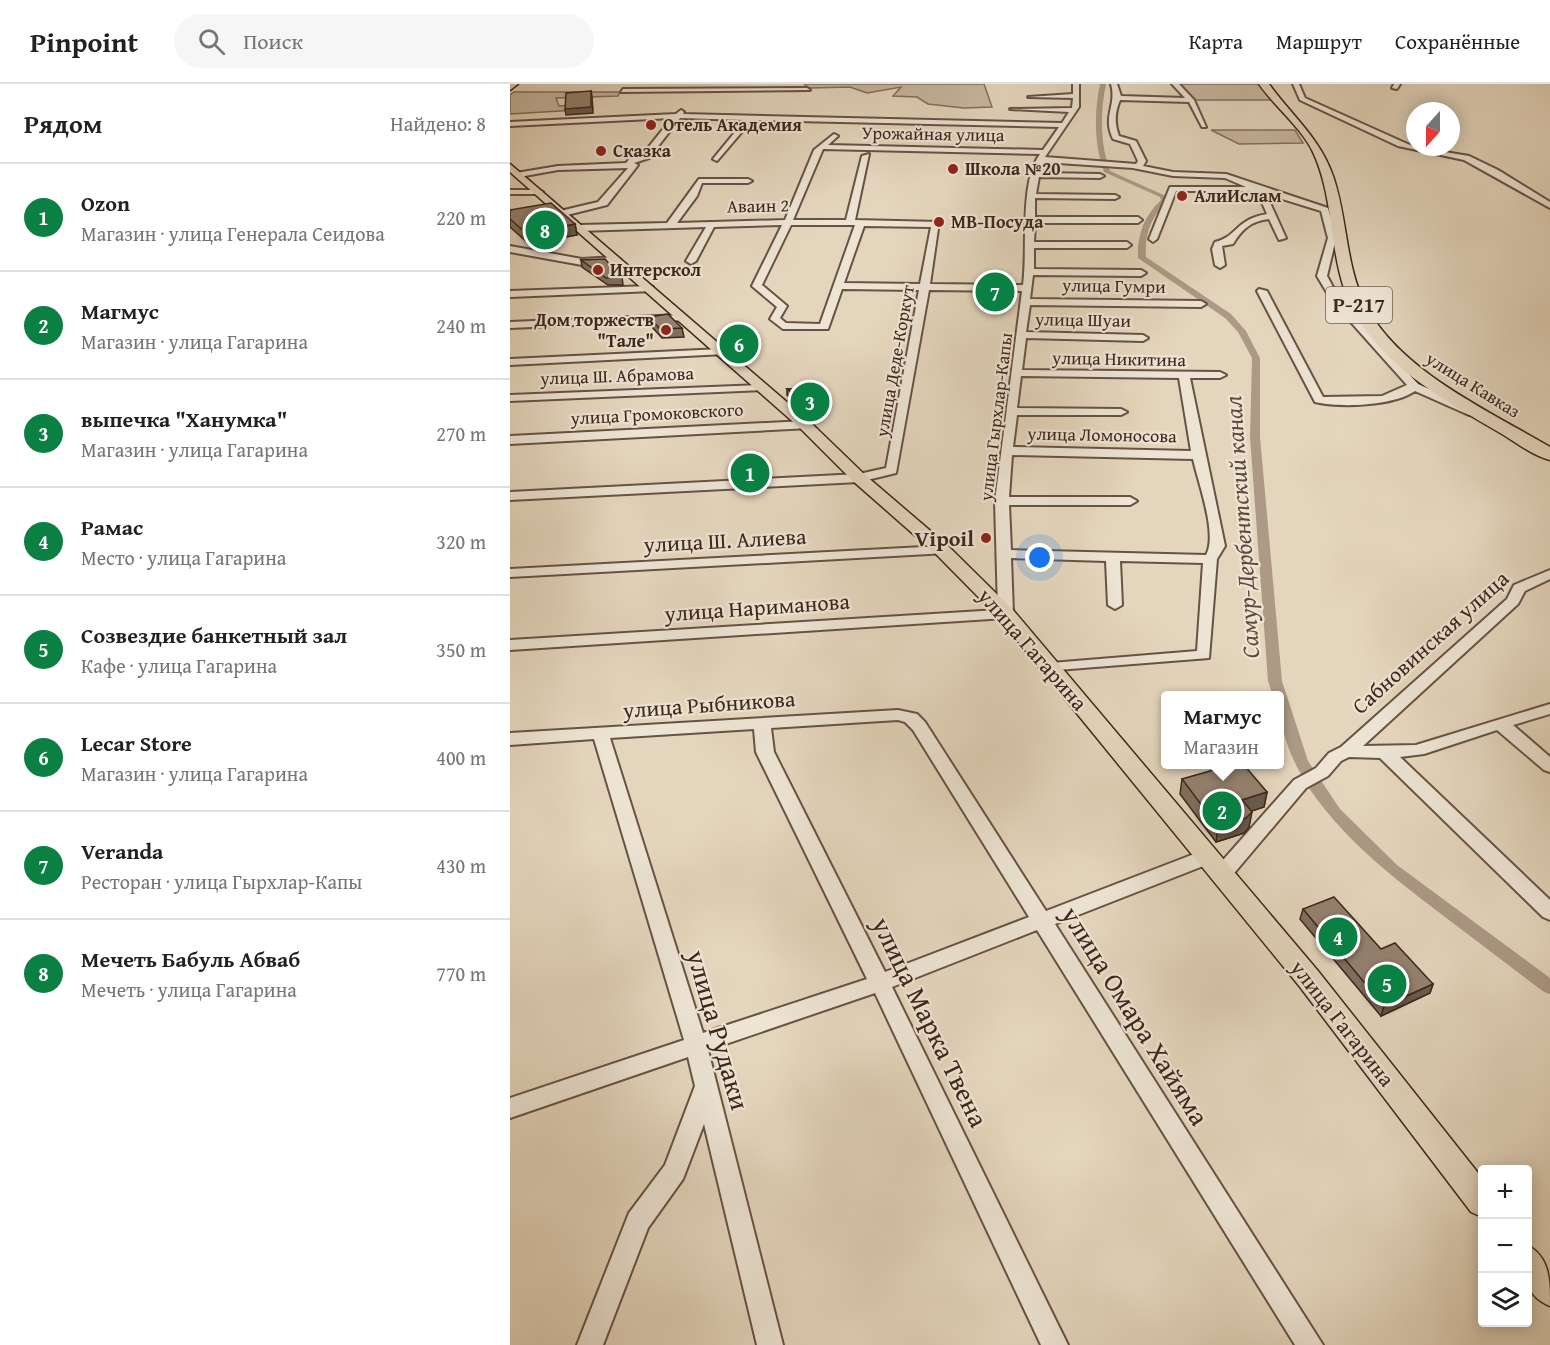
<!DOCTYPE html>
<html lang="ru">
<meta charset="utf-8">
<style>
:root{--surface:#fff;--page:#f6f6f6;--text:#202124;--muted:#757577;--line:#e0e0e0;--accent:#0b8043}
body{margin:0;font-family:"Gentium Book Plus",serif;background:var(--page);color:var(--text)}
.controls{position:absolute;right:18px;bottom:18px;display:grid;overflow:hidden;border-radius:6px;box-shadow:0 3px 15px #0003}
.controls button{width:54px;height:54px;display:grid;place-items:center;padding:0;border:0;border-bottom:2px solid var(--line);background:var(--surface);color:var(--text);font:30px sans-serif}
.compass{position:absolute;left:896px;top:18px;width:54px;height:54px;border-radius:50%;background:var(--surface);box-shadow:0 3px 15px #0003;rotate:201deg}
.you{position:absolute;left:530px;top:474px;width:21px;height:21px;margin:-15px;border:4px solid #fff;border-radius:50%;background:#1a73e8;box-shadow:0 0 0 9px #1a73e833}
.badge{display:grid;place-items:center;width:39px;height:39px;border-radius:50%;background:var(--accent);color:#fff;font-size:20px;font-weight:700}
.pin{position:absolute;translate:-50% -50%;border:3px solid #fff;box-shadow:0 2px 6px #0006}
.popup{position:absolute;left:651px;top:607px;width:123px;height:78px;box-sizing:border-box;display:grid;place-content:center;border-radius:6px;background:var(--surface);filter:drop-shadow(0 2px 4px #0005);font-size:20px;white-space:nowrap;color:var(--muted)}
.popup b{font-size:22px;color:var(--text)}
.popup::after{content:'';position:absolute;left:50%;top:100%;margin-left:-12px;border:12px solid transparent;border-top-color:var(--surface)}
.list{margin:0;padding:0;list-style:none}
h2{display:flex;justify-content:space-between;align-items:center;height:78px;margin:0;padding:0 24px;font-size:26px}
h2 small{font-size:20px;font-weight:400;color:var(--muted)}
.list li{display:grid;grid-template-columns:39px 1fr auto;gap:18px;align-items:center;box-sizing:border-box;height:108px;padding:0 24px;border-top:2px solid var(--line)}
.list b{display:block;font-size:22px;white-space:nowrap}
.list p{margin:0;font-size:20px;white-space:nowrap;color:var(--muted)}
.list em{font-size:20px;font-style:normal;color:var(--muted)}
.icon{flex:none;width:33px;height:33px;fill:none;stroke:currentColor;stroke-width:2;stroke-linecap:round;stroke-linejoin:round}
.map{position:relative;flex:none;width:1040px;height:1261px;overflow:hidden}
header{display:flex;align-items:center;gap:36px;box-sizing:border-box;height:84px;padding:0 30px;background:var(--surface);border-bottom:2px solid var(--line)}
header strong{font-size:28px}
nav{display:flex;gap:33px;margin-inline-start:auto;font-size:21px}
.search{width:420px;height:54px;background:var(--page);display:flex;align-items:center;gap:15px;box-sizing:border-box;padding:0 21px;border-radius:33px;color:var(--muted);font-size:22px}
main{display:flex}
aside{flex:1;background:var(--surface)}
.map>svg:first-child{display:block}
.green{fill:#c8b8a2;stroke:#836f5f;stroke-width:1.5}
.lines{fill:none;stroke-linecap:round;stroke-linejoin:round}
.canal{fill:#ac9a86;fill-rule:evenodd}
.minor-casing{stroke:#685244;stroke-width:4}
.major-casing{stroke:#3e261c;stroke-width:3}
.highway-casing{stroke:#3e261c;stroke-width:3}
.minor{fill:#ede4d4;fill-rule:evenodd}
.major{fill:#e4d6bd;fill-rule:evenodd}
.highway{fill:#e4d6bd;fill-rule:evenodd}
.wall{fill:#7f7060;stroke:#3e261c;stroke-width:1.5}
.shaded-wall{fill:#685b4e;stroke:#3e261c;stroke-width:1.5}
.building{fill:#948270;stroke:#3e261c;stroke-width:1.5}
.poi-dot{fill:#8f2418;stroke:#ede4d4;stroke-width:2}
.labels{text-anchor:middle;stroke-width:4.5;stroke-linejoin:round;paint-order:stroke}
.far-poi-label{font-size:18px;font-weight:bold;fill:#3e261c;stroke:#ede4d4;text-anchor:start}
.far-street-label{font-size:18px;fill:#3e261c;stroke:#ede4d4}
.shield{fill:#ede4d4;stroke:#725f53;stroke-width:1.5}
.shield-label{font-size:21px;font-weight:bold;fill:#3e261c}
.poi-label{font-size:22px;font-weight:bold;fill:#3e261c;stroke:#ede4d4;text-anchor:end}
.street-label{font-size:22px;fill:#3e261c;stroke:#ede4d4}
.water-label{font-size:24px;font-style:italic;fill:#5f493c;stroke:#ede4d4}
.near-street-label{font-size:27px;fill:#3e261c;stroke:#ede4d4}
</style>
<header>
<strong>Pinpoint</strong>
<div class="search"><svg class="icon" aria-label="search" viewBox="0 0 24 24"><circle cx="10" cy="10" r="6"/><path d="M15 15l6 6"/></svg>Поиск</div>
<nav><a>Карта</a><a>Маршрут</a><a>Сохранённые</a></nav>
</header>
<main>
<aside>
<h2>Рядом<small>Найдено: 8</small></h2>
<ul class="list">
<li><span class="badge">1</span><div><b>Ozon</b><p>Магазин · улица Генерала Сеидова</p></div><em>220 m</em></li>
<li><span class="badge">2</span><div><b>Магмус</b><p>Магазин · улица Гагарина</p></div><em>240 m</em></li>
<li><span class="badge">3</span><div><b>выпечка &quot;Ханумка&quot;</b><p>Магазин · улица Гагарина</p></div><em>270 m</em></li>
<li><span class="badge">4</span><div><b>Рамас</b><p>Место · улица Гагарина</p></div><em>320 m</em></li>
<li><span class="badge">5</span><div><b>Созвездие банкетный зал</b><p>Кафе · улица Гагарина</p></div><em>350 m</em></li>
<li><span class="badge">6</span><div><b>Lecar Store</b><p>Магазин · улица Гагарина</p></div><em>400 m</em></li>
<li><span class="badge">7</span><div><b>Veranda</b><p>Ресторан · улица Гырхлар-Капы</p></div><em>430 m</em></li>
<li><span class="badge">8</span><div><b>Мечеть Бабуль Абваб</b><p>Мечеть · улица Гагарина</p></div><em>770 m</em></li>
</ul>
</aside>
<div class="map">
<svg width="1040" height="1261" viewBox="0 0 1040 1261">
<rect width="100%" height="100%" fill="#e4d6bd"/>
<filter id="stains"><feTurbulence type="fractalNoise" baseFrequency=".00333" numOctaves="4"/><feColorMatrix values="0 0 0 0 .2 0 0 0 0 .09 0 0 0 0 .02 0 0 0 .5 -.17"/></filter>
<radialGradient id="worn" r=".72"><stop offset=".6" stop-color="#630" stop-opacity="0"/><stop offset="1" stop-color="#630" stop-opacity=".3"/></radialGradient>
<path class="green" d="M294 0H474L482 23 454 24 418 20 407 13 383 12 391 3 357 9 340 3 299 4Z
M668 0H751L760 16H686Z
M4 8H110L108 12 46 14 49 22 82 20 83 25 0 30V11Z
M701 46H785L793 59 729 60Z"/>
<g class="lines">
<path class="canal" d="M590 0H596C590 28 590 59 600 87L656 112 657 116C642 133 634 149 636 173L721 230 736 247 750 274V353L772 597 798 677 830 725 887 781 1040 894V910L1034 908C1002 884 971 860 939 836 869 783 769 709 769 612H763L758 597 740 353 742 274 728 248 715 234 628 174C627 151 634 132 651 116L650 113 594 88C584 60 584 29 590 0Z"/>
<defs>
<path id="minor" d="M563 0H569V23L535 73 626 80 628 77 620 60 603 55C592 32 607 22 601 0H607L611 12 675 14 662 0H669L684 16 696 43H692L679 18 610 16C605 28 604 39 609 52L626 57 636 77 633 82 663 88 716 90 818 124 826 154 817 192 829 214 908 300 967 327V331H959L905 307C883 322 831 324 805 318L747 207 749 205 757 207 813 313 872 312 897 301 822 217 807 192 818 154 811 127 756 110 776 154 769 156 759 135C741 137 732 145 723 160L712 162 715 181 710 184 705 181 702 165 705 158C727 153 726 135 757 130L747 107H666L647 155 643 158 639 155 660 103H736L715 94 663 92 623 84 533 78 531 89 590 90 594 92 590 94 529 93 526 110 605 111 609 113 605 115 525 114V133H628L632 136 628 139H525L524 158H617L621 161 617 164H524V185L631 186 636 189 631 192 523 191 520 215 691 217 696 220 691 223 520 221 516 248 633 251 638 254 633 257 516 254 512 286 710 288 716 291 710 294H680L715 462 707 475 699 574 535 587 533 584 541 579 687 567 693 479 610 477 612 521 605 525 598 521 596 477 501 474 503 530 496 534 0 566V556L488 526 485 417 512 207 419 206 386 389 349 398 0 416V408L349 390 376 384 409 206 332 205 318 245H273L260 235 267 223 242 202 272 141 204 143 186 177 181 180 176 177 196 143 69 147 65 144 69 141 157 139 189 95H238L242 97 238 99H192L187 112 167 139 275 136 304 66 324 50 328 52 318 61 533 66 549 43 242 36 207 77 203 75 235 36 170 34 139 74 124 79 128 81 97 121 53 132 50 127 88 118 118 84 48 86 9 93 6 89 48 82 116 79 121 73 133 70 162 34 0 42V38L166 30 171 26 174 28 173 30 552 39 559 28 500 25 562 24 563 14 518 13 563 10ZM313 65 530 70C509 99 518 164 513 201L420 200 429 138 345 136 359 70 352 72 336 136H283ZM281 141H345L310 240 276 239 270 234 277 222 252 201ZM354 142 421 143 410 200 334 199ZM511 292 669 294 681 367 503 363 507 331H611L617 328 611 325 507 324ZM502 371 683 375C688 398 708 451 696 471L501 466 499 421H620L627 417 620 413H499Z
M783 0H789L795 14 893 58 905 63 959 72 988 86 1040 118V124L954 76 888 62 790 16Z
M884 0H890L887 5 882 4Z
M113 5 297 4 300 6 111 8Z
M0 106H29L33 108 29 110H0Z
M0 162 72 175 106 173 111 176 106 179 72 181 0 168Z
M140 202 143 203V207L0 213V207Z
M173 231 178 234 177 236 0 244V238Z
M211 265 215 266V270L0 281V275Z
M251 301 255 302V306L0 317V311Z
M295 337 301 341 299 344 0 360V352Z
M432 462 439 466 437 469 0 493V485Z
M1040 486V495L1015 507 1008 520 853 662 906 661 1040 620V630L1003 641 1040 673V688L1034 686 987 646 914 670 890 673 1040 816V836L1033 833 870 674 839 673 831 677 818 692 796 704 720 794 713 796 706 794 703 789 706 784 784 696 806 684 819 669 831 663 997 515 1004 501Z
M388 626 407 630 415 638 536 827 692 767H706L708 772 706 777 545 840 813 1261H785L527 846 382 903 558 1261H531L365 909 198 966 273 1261H247L194 1040 173 1095 138 1144 93 1261H67L119 1129 155 1081 185 1002 178 973 0 1034V1014L174 956 84 655 0 661V649ZM388 636 395 638 403 646 519 833 375 888 264 668 261 644ZM244 645 246 668 357 895 193 949 100 654Z"/>
<path id="major" d="M0 0H8L0 6Z
M0 80 300 338 355 391 438 462 503 526 808 887 972 1094V1133L961 1128 790 903 489 534 426 470 343 397 290 344 0 88Z
M1017 1161C1040 1173 1040 1196 1040 1222 1011 1210 1017 1188 1017 1161Z"/>
<path id="highway" d="M749 0H759C782 32 810 54 823 92 838 135 835 184 857 224 892 288 979 327 1040 363V376C1023 372 1007 359 992 350 934 316 861 277 836 210 819 164 824 113 803 68 791 43 765 23 749 0Z"/>
</defs>
<use href="#minor" class="minor-casing"/>
<use href="#major" class="major-casing"/>
<use href="#highway" class="highway-casing"/>
<use href="#minor" class="minor"/>
<use href="#major" class="major"/>
<use href="#highway" class="highway"/>
</g>
<path class="wall" d="M0 126 65 140 67 151 19 160 0 143Z
M71 176 112 193 113 201H98L72 183Z
M139 233 172 244 174 253 152 254 141 242Z
M277 305H315L316 311 313 321H291L277 311Z
M672 695 757 708 754 723 741 727 739 743 734 749 706 758 670 710Z
M793 825 871 865 923 900 920 909 871 932 790 835Z"/>
<path class="shaded-wall" d="M81 7 82 12 83 29 56 31 55 25Z
M65 140 67 151 19 160 16 149Z
M315 305 316 311 313 321 312 315Z
M757 708 754 723 730 731 732 716Z
M742 728 739 743 734 749 706 758 708 743Z
M923 900 920 909 871 932 874 922Z"/>
<path class="building" d="M81 7V23L55 25 56 9Z
M41 119 65 140 16 149 0 135V126Z
M95 175 112 193 96 194 71 176Z
M158 230 172 244 150 245 139 233Z
M277 305H315L312 315H290Z
M721 681H734L757 708 732 716 742 728 736 734 708 743 672 695Z
M824 813 871 865 885 859 923 900 874 922 793 825Z"/>
<g class="poi-dot">
<circle cx="141" cy="41" r="6"/>
<circle cx="91" cy="67" r="6"/>
<circle cx="443" cy="85" r="6"/>
<circle cx="672" cy="112" r="6"/>
<circle cx="429" cy="138" r="6"/>
<circle cx="88" cy="186" r="6"/>
<circle cx="156" cy="246" r="6"/>
<circle cx="476" cy="454" r="6"/>
</g>
<g class="labels">
<g class="far-poi-label">
<text x="153" y="47">Отель Академия</text>
<text x="103" y="73">Сказка</text>
<text x="455" y="91">Школа №20</text>
<text x="684" y="118">АлиИслам</text>
<text x="441" y="144">МВ-Посуда</text>
<text x="100" y="192">Интерскол</text>
<text x="144" y="242" text-anchor="end">Дом торжеств<tspan x="144" dy="21">"Тале"</tspan></text>
</g>
<g class="far-street-label">
<text transform="translate(423 50) rotate(1)" y="6">Урожайная улица</text>
<text transform="translate(248 122) rotate(-1)" y="6">Аваин 2</text>
<text transform="translate(604 202) rotate(1)" y="6">улица Гумри</text>
<text transform="translate(573 236) rotate(1)" y="6">улица Шуаи</text>
<text transform="translate(609 275) rotate(1)" y="6">улица Никитина</text>
<text transform="translate(385 277) rotate(-80)" y="6">улица Деде-Коркут</text>
<text transform="translate(107 292) rotate(-2)" y="6">улица Ш. Абрамова</text>
<text transform="translate(963 301) rotate(32)" y="6">улица Кавказ</text>
<text transform="translate(147 330) rotate(-3)" y="6">улица Громоковского</text>
<text transform="translate(486 333) rotate(-83)" y="6">улица Гырхлар-Капы</text>
<text transform="translate(592 351) rotate(1)" y="6">улица Ломоносова</text>
</g>
<rect class="shield" x="816" y="203" width="66" height="36" rx="4.5"/>
<g class="shield-label">
<text x="849" y="228">Р-217</text>
</g>
<g class="poi-label">
<text x="464" y="462">Vipoil</text>
</g>
<g class="street-label">
<text transform="translate(215 456) rotate(-3)" y="8">улица Ш. Алиева</text>
<text transform="translate(247 523) rotate(-4)" y="8">улица Нариманова</text>
<text transform="translate(920 558) rotate(-42)" y="8">Сабновинская улица</text>
<text transform="translate(523 565) rotate(49)" y="8">улица Гагарина</text>
<text transform="translate(199 620) rotate(-4)" y="8">улица Рыбникова</text>
<text transform="translate(833 939) rotate(52)" y="8">улица Гагарина</text>
</g>
<g class="water-label">
<text transform="translate(732 443) rotate(-94)" y="8">Самур-Дербентский канал</text>
</g>
<g class="near-street-label">
<text transform="translate(625 932) rotate(58)" y="9">улица Омара Хайяма</text>
<text transform="translate(420 938) rotate(64)" y="9">улица Марка Твена</text>
<text transform="translate(208 946) rotate(74)" y="9">улица Рудаки</text>
</g>
</g>
<rect width="100%" height="100%" filter="url(#stains)"/>
<rect width="100%" height="100%" fill="url(#worn)"/>
</svg>
<div class="controls">
<button>+</button>
<button>−</button>
<button><svg class="icon" aria-label="layers" viewBox="0 0 24 24"><path d="M12 4l9 5-9 5-9-5zM3 14l9 5 9-5"/></svg></button>
</div>
<svg class="compass" viewBox="-18 -18 36 36"><path d="M0-13l5 13h-10z" fill="#e53935"/><path d="M0 13l5-13h-10z" fill="#757577"/></svg>
<div class="you"></div>
<div class="pin badge" style="left:240px;top:389px">1</div>
<div class="pin badge" style="left:712px;top:727px">2</div>
<div class="popup"><b>Магмус</b>Магазин</div>
<div class="pin badge" style="left:300px;top:318px">3</div>
<div class="pin badge" style="left:828px;top:853px">4</div>
<div class="pin badge" style="left:877px;top:900px">5</div>
<div class="pin badge" style="left:229px;top:260px">6</div>
<div class="pin badge" style="left:485px;top:208px">7</div>
<div class="pin badge" style="left:35px;top:146px">8</div>
</div>
</main>
